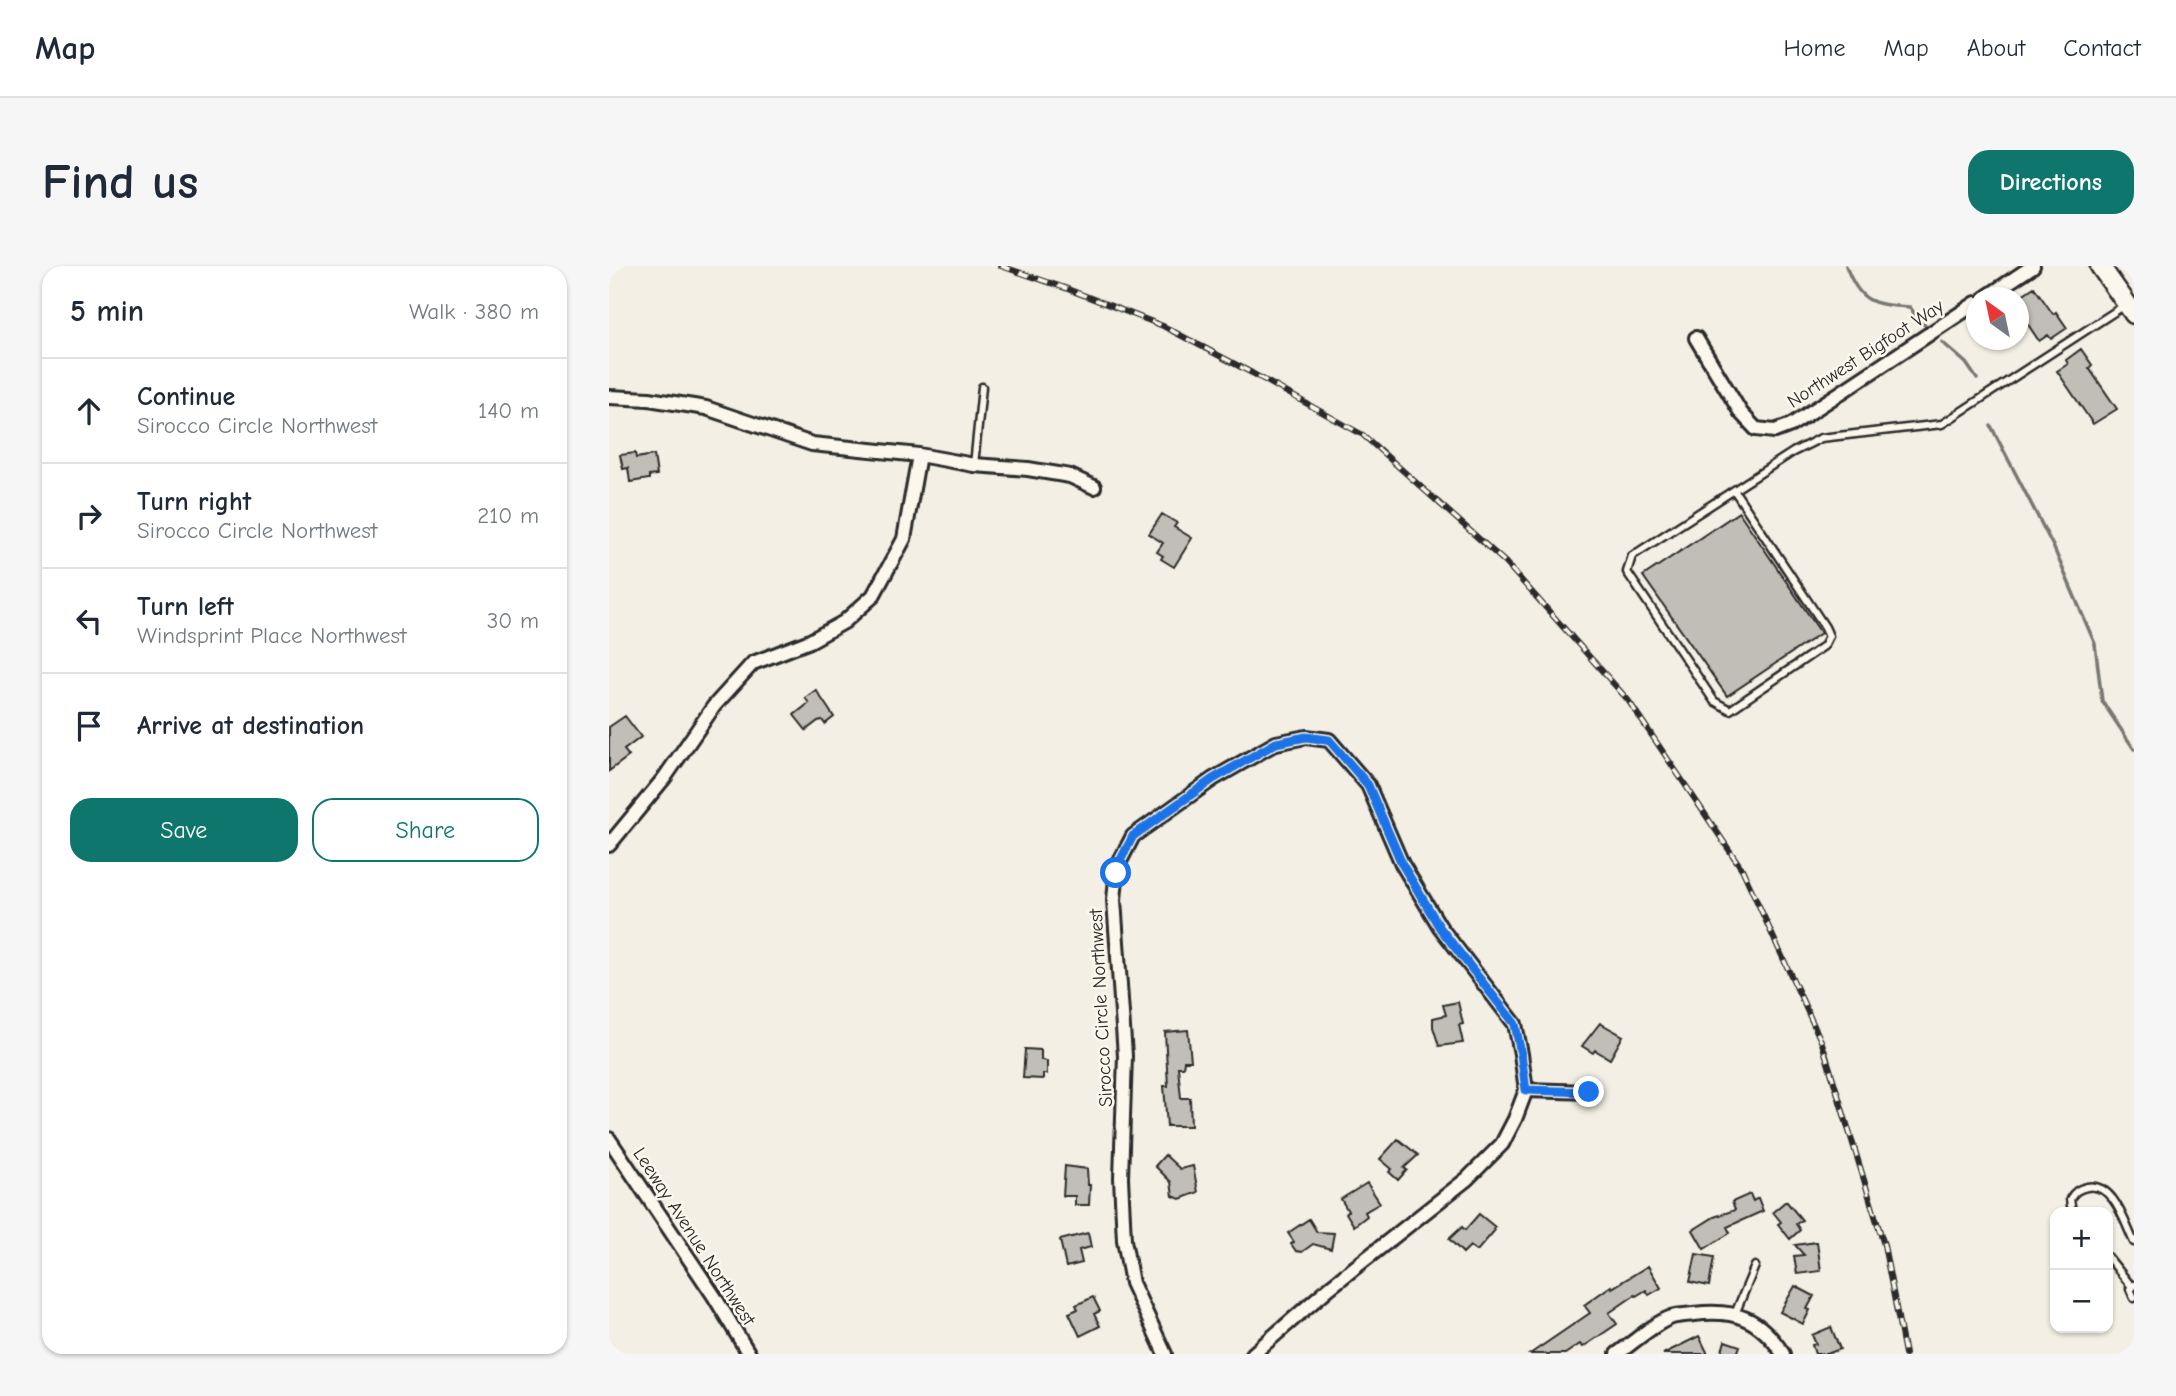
<!DOCTYPE html>
<meta charset="utf-8">
<style>
:root{--surface:#fff;--page:#f6f6f7;--text:#1f2937;--muted:#747a83;--line:#e0e1e3;--accent:#0f766e}
body{margin:0;font-family:"Comic Neue",sans-serif;background:var(--page);color:var(--text)}
.controls{position:absolute;right:21px;bottom:21px;display:grid;overflow:hidden;border-radius:14px;box-shadow:0 2px 5px #0004}
.controls button{width:63px;height:63px;display:grid;place-items:center;padding:0;border:0;border-bottom:2px solid var(--line);background:var(--surface);color:var(--text);font:35px sans-serif}
.compass{position:absolute;left:1357px;top:21px;width:63px;height:63px;border-radius:50%;background:var(--surface);box-shadow:0 2px 5px #0004;rotate:327deg}
.stop{position:absolute;width:21px;height:21px;margin:-16px;border:5px solid #1a73e8;border-radius:50%;background:#fff}
.stop.end{background:#1a73e8;border-color:#fff;box-shadow:0 2px 7px #0008}
.list{margin:0;padding:0;list-style:none}
h2{display:flex;justify-content:space-between;align-items:center;height:91px;margin:0;padding:0 28px;font-size:30px}
h2 small{font-size:23px;font-weight:400;color:var(--muted)}
.list li{display:grid;grid-template-columns:46px 1fr auto;gap:21px;align-items:center;box-sizing:border-box;height:105px;padding:0 28px;border-top:2px solid var(--line)}
.list b{display:block;font-size:26px;white-space:nowrap}
.list p{margin:0;font-size:23px;white-space:nowrap;color:var(--muted)}
.list em{font-size:23px;font-style:normal;color:var(--muted)}
.actions{display:flex;gap:14px;padding:21px 28px}
.actions a{flex:1;padding:16px 0;border:2px solid var(--accent);border-radius:21px;text-align:center;font-size:24px;color:var(--accent)}
.actions .main{background:var(--accent);color:#fff}
.icon{flex:none;width:38px;height:38px;fill:none;stroke:currentColor;stroke-width:2;stroke-linecap:round;stroke-linejoin:round}
.map{position:relative;flex:none;width:1525px;height:1088px;overflow:hidden;border-radius:21px}
header{display:flex;align-items:center;gap:42px;box-sizing:border-box;height:98px;padding:0 35px;background:var(--surface);border-bottom:2px solid var(--line)}
header strong{font-size:33px}
nav{display:flex;gap:38px;margin-inline-start:auto;font-size:24px}
.intro{display:flex;align-items:center;justify-content:space-between;box-sizing:border-box;height:168px;padding:0 42px}
h1{margin:0;font-size:49px}
.button{padding:18px 32px;border-radius:21px;background:var(--accent);color:#fff;font-size:24px;font-weight:700}
main{display:flex;gap:42px;padding:0 42px}
aside{flex:1;background:var(--surface);border-radius:21px;box-shadow:0 2px 5px #0004}
.map>svg:first-child{display:block}
.lines{fill:none;stroke-linecap:round;stroke-linejoin:round}
.stream{stroke:#787772;stroke-width:3.5}
.building{fill:#c0beb6;stroke:#2b2b2b;stroke-width:2}
.lane-casing{stroke:#2b2b2b;stroke-width:11}
.street-casing{stroke:#2b2b2b;stroke-width:18}
.secondary-casing{stroke:#2b2b2b;stroke-width:23}
.lane{stroke:#fbf7ec;stroke-width:6}
.street{stroke:#fbf7ec;stroke-width:12}
.secondary{stroke:#fbf7ec;stroke-width:18}
.rail-casing{stroke:#2b2b2b;stroke-width:6}
.rail{stroke:#fbf7ec;stroke-width:3.5;stroke-dasharray:10;stroke-linecap:butt}
.route{stroke:#1a73e8;stroke-width:9}
.labels{text-anchor:middle;stroke-width:5;stroke-linejoin:round;paint-order:stroke}
.street-label{font-size:19px;fill:#2b2b2b;stroke:#fbf7ec}
</style>
<header>
<strong>Map</strong>
<nav><a>Home</a><a>Map</a><a>About</a><a>Contact</a></nav>
</header>
<div class="intro"><h1>Find us</h1><a class="button">Directions</a></div>
<main>
<aside>
<h2>5 min<small>Walk · 380 m</small></h2>
<ul class="list">
<li><svg class="icon" aria-label="ahead" viewBox="0 0 24 24"><path d="M12 20V5M6 11l6-6 6 6"/></svg><div><b>Continue</b><p>Sirocco Circle Northwest</p></div><em>140 m</em></li>
<li><svg class="icon" aria-label="right" viewBox="0 0 24 24"><path d="M7 20v-9h11M14 6l5 5-5 5"/></svg><div><b>Turn right</b><p>Sirocco Circle Northwest</p></div><em>210 m</em></li>
<li><svg class="icon" aria-label="left" viewBox="0 0 24 24"><path d="M17 20v-9H6M10 6l-5 5 5 5"/></svg><div><b>Turn left</b><p>Windsprint Place Northwest</p></div><em>30 m</em></li>
<li><svg class="icon" aria-label="arrive" viewBox="0 0 24 24"><path d="M6 21V4h12l-3 4 3 4H6"/></svg><div><b>Arrive at destination</b></div></li>
</ul>
<div class="actions"><a class="main">Save</a><a>Share</a></div>
</aside>
<div class="map">
<svg width="1525" height="1088" viewBox="0 0 1525 1088">
<rect width="100%" height="100%" fill="#f3efe4"/>
<filter id="ink" filterUnits="userSpaceOnUse"><feTurbulence type="fractalNoise" baseFrequency=".0143" numOctaves="2"/><feDisplacementMap in="SourceGraphic" scale="14" xChannelSelector="R" yChannelSelector="G"/><feConvolveMatrix kernelMatrix="1 2 1 2 8 2 1 2 1" color-interpolation-filters="sRGB"/></filter>
<g filter="url(#ink)">
<g class="lines">
<path class="stream" d="M1237 0C1251 38 1264 38 1301 41L1310 55 1318 60
M1333 76 1357 97 1368 113
M1382 160 1444 280 1486 378 1493 435 1525 483"/>
</g>
<path class="building" d="M1425 21 1444 48 1447 46 1458 62 1442 73 1439 69 1430 75 1410 45V31Z
M1472 83 1483 99 1480 102 1508 143 1484 158 1448 105 1459 98 1457 94Z
M26 187 27 192 45 189 48 209 40 210V213L21 216 19 202 14 203 11 189Z
M1130 246 1212 367 1118 430 1034 310Z
M553 248 568 257 565 261 583 272 565 301 552 293 554 290 548 286 554 277 540 268Z
M207 424 225 451 216 458 213 454 209 455 197 464 185 449 200 437 196 432Z
M16 450 32 471 15 484 20 490 0 505V461Z
M849 736 854 758 850 759 854 777 830 780 824 761V752L837 749 834 739Z
M991 757 1014 770 1001 793 986 784 984 787 973 780Z
M579 764 582 795H575L574 801H569L572 832H581L582 860H558L555 820H559L556 766Z
M416 783 432 784V794L438 795V808H434V813L414 812Z
M789 873 809 889 795 902 798 904 789 914 780 906 783 903 771 893Z
M556 889 571 903 584 900 589 926 571 933 564 930 562 916 546 900Z
M456 900 478 903 479 919H481L480 939H466V930H454Z
M758 917 771 937 756 946 758 950 745 960 737 947 739 945 732 933Z
M1141 928 1144 935 1149 932 1154 945 1118 961 1121 967 1095 983 1084 964 1105 951 1126 944 1123 936Z
M1177 935 1193 954 1187 958 1191 964 1181 973 1169 958 1172 956 1164 946Z
M870 948 886 961 884 963 886 964 868 985 861 980 854 987 840 973 853 961 856 964Z
M700 953 708 966 725 967 722 983 704 978 693 986 687 985 682 978 685 976 679 967Z
M479 967 482 981 470 984 473 997 457 1001 451 974Z
M1208 976 1212 1005 1188 1008 1185 990 1195 989 1186 979Z
M1087 988 1105 991 1100 1020 1081 1016Z
M1039 1000 1052 1022 1040 1029 1037 1024 1027 1030 1026 1029 1000 1047 1008 1058 974 1081 971 1078 956 1088H921L981 1047 975 1039 1002 1020 1003 1022Z
M1186 1020 1205 1030 1198 1043 1201 1044 1194 1058 1171 1046Z
M484 1031 491 1045 485 1048 491 1060 471 1070 460 1047 469 1043 467 1039Z
M1222 1061 1231 1083 1218 1088H1206L1203 1079 1207 1078 1203 1069Z
M1090 1070 1099 1088H1054Z
M1116 1075 1131 1080 1128 1088H1112Z"/>
<g class="lines">
<defs>
<path id="lane" d="M365 199 373 121
M1125 224 1216 361 1220 370 1215 380 1121 444 1105 435 1018 306 1023 290 1184 186 1212 172 1333 158 1516 39
M1463 946 1461 933C1465 926 1469 923 1478 921 1505 916 1516 958 1525 976
M1499 991 1523 1021
M1525 1019 1521 1023 1525 1032
M1126 1048 1146 1000"/>
<path id="street" d="M1376 32 1424 0
M1087 72 1132 147 1147 163 1166 165 1182 159 1231 127 1367 37
M0 131 40 133 97 142 203 178 310 189 365 199 419 203 461 210 485 221
M0 579 56 511 105 440 144 397 201 375 235 356 264 330 295 273 310 189
M917 824 980 826
M0 873 105 1030 140 1088
M556 1088 523 1017 515 974 512 912 516 790 505 634 508 601 524 570 604 513 667 477 697 471 720 474 759 519 793 598 831 661 906 758 912 788 917 824 906 853 893 878 858 913 720 1022 644 1088
M1008 1088C1024 1077 1045 1057 1063 1051 1070 1049 1078 1049 1085 1048 1126 1043 1151 1052 1174 1088"/>
<path id="secondary" d="M1491 0 1525 48"/>
</defs>
<use href="#lane" class="lane-casing"/>
<use href="#street" class="street-casing"/>
<use href="#secondary" class="secondary-casing"/>
<use href="#lane" class="lane"/>
<use href="#street" class="street"/>
<use href="#secondary" class="secondary"/>
<defs>
<path id="rail" d="M392 0 456 22 554 60 643 107 754 169 896 296 1019 434 1133 603 1213 777 1275 979 1296 1088"/>
</defs>
<use href="#rail" class="rail-casing"/>
<use href="#rail" class="rail"/>
</g>
</g>
<g class="lines" filter="url(#ink)">
<path class="route" d="M507 607 508 601 524 570 604 513 667 477 697 471 720 474 759 519 793 598 831 662 906 758 912 788 917 824 980 826"/>
</g>
<g class="labels">
<g class="street-label">
<text transform="translate(1256 87) rotate(-33)" y="7">Northwest Bigfoot Way</text>
<text transform="translate(491 742) rotate(-93)" y="7">Sirocco Circle Northwest</text>
<text transform="translate(86 970) rotate(57)" y="7">Leeway Avenue Northwest</text>
</g>
</g>
</svg>
<div class="controls">
<button>+</button>
<button>−</button>
</div>
<svg class="compass" viewBox="-18 -18 36 36"><path d="M0-13l5 13h-10z" fill="#e53935"/><path d="M0 13l5-13h-10z" fill="#747a83"/></svg>
<div class="stop" style="left:507px;top:607px"></div>
<div class="stop end" style="left:980px;top:826px"></div>
</div>
</main>
